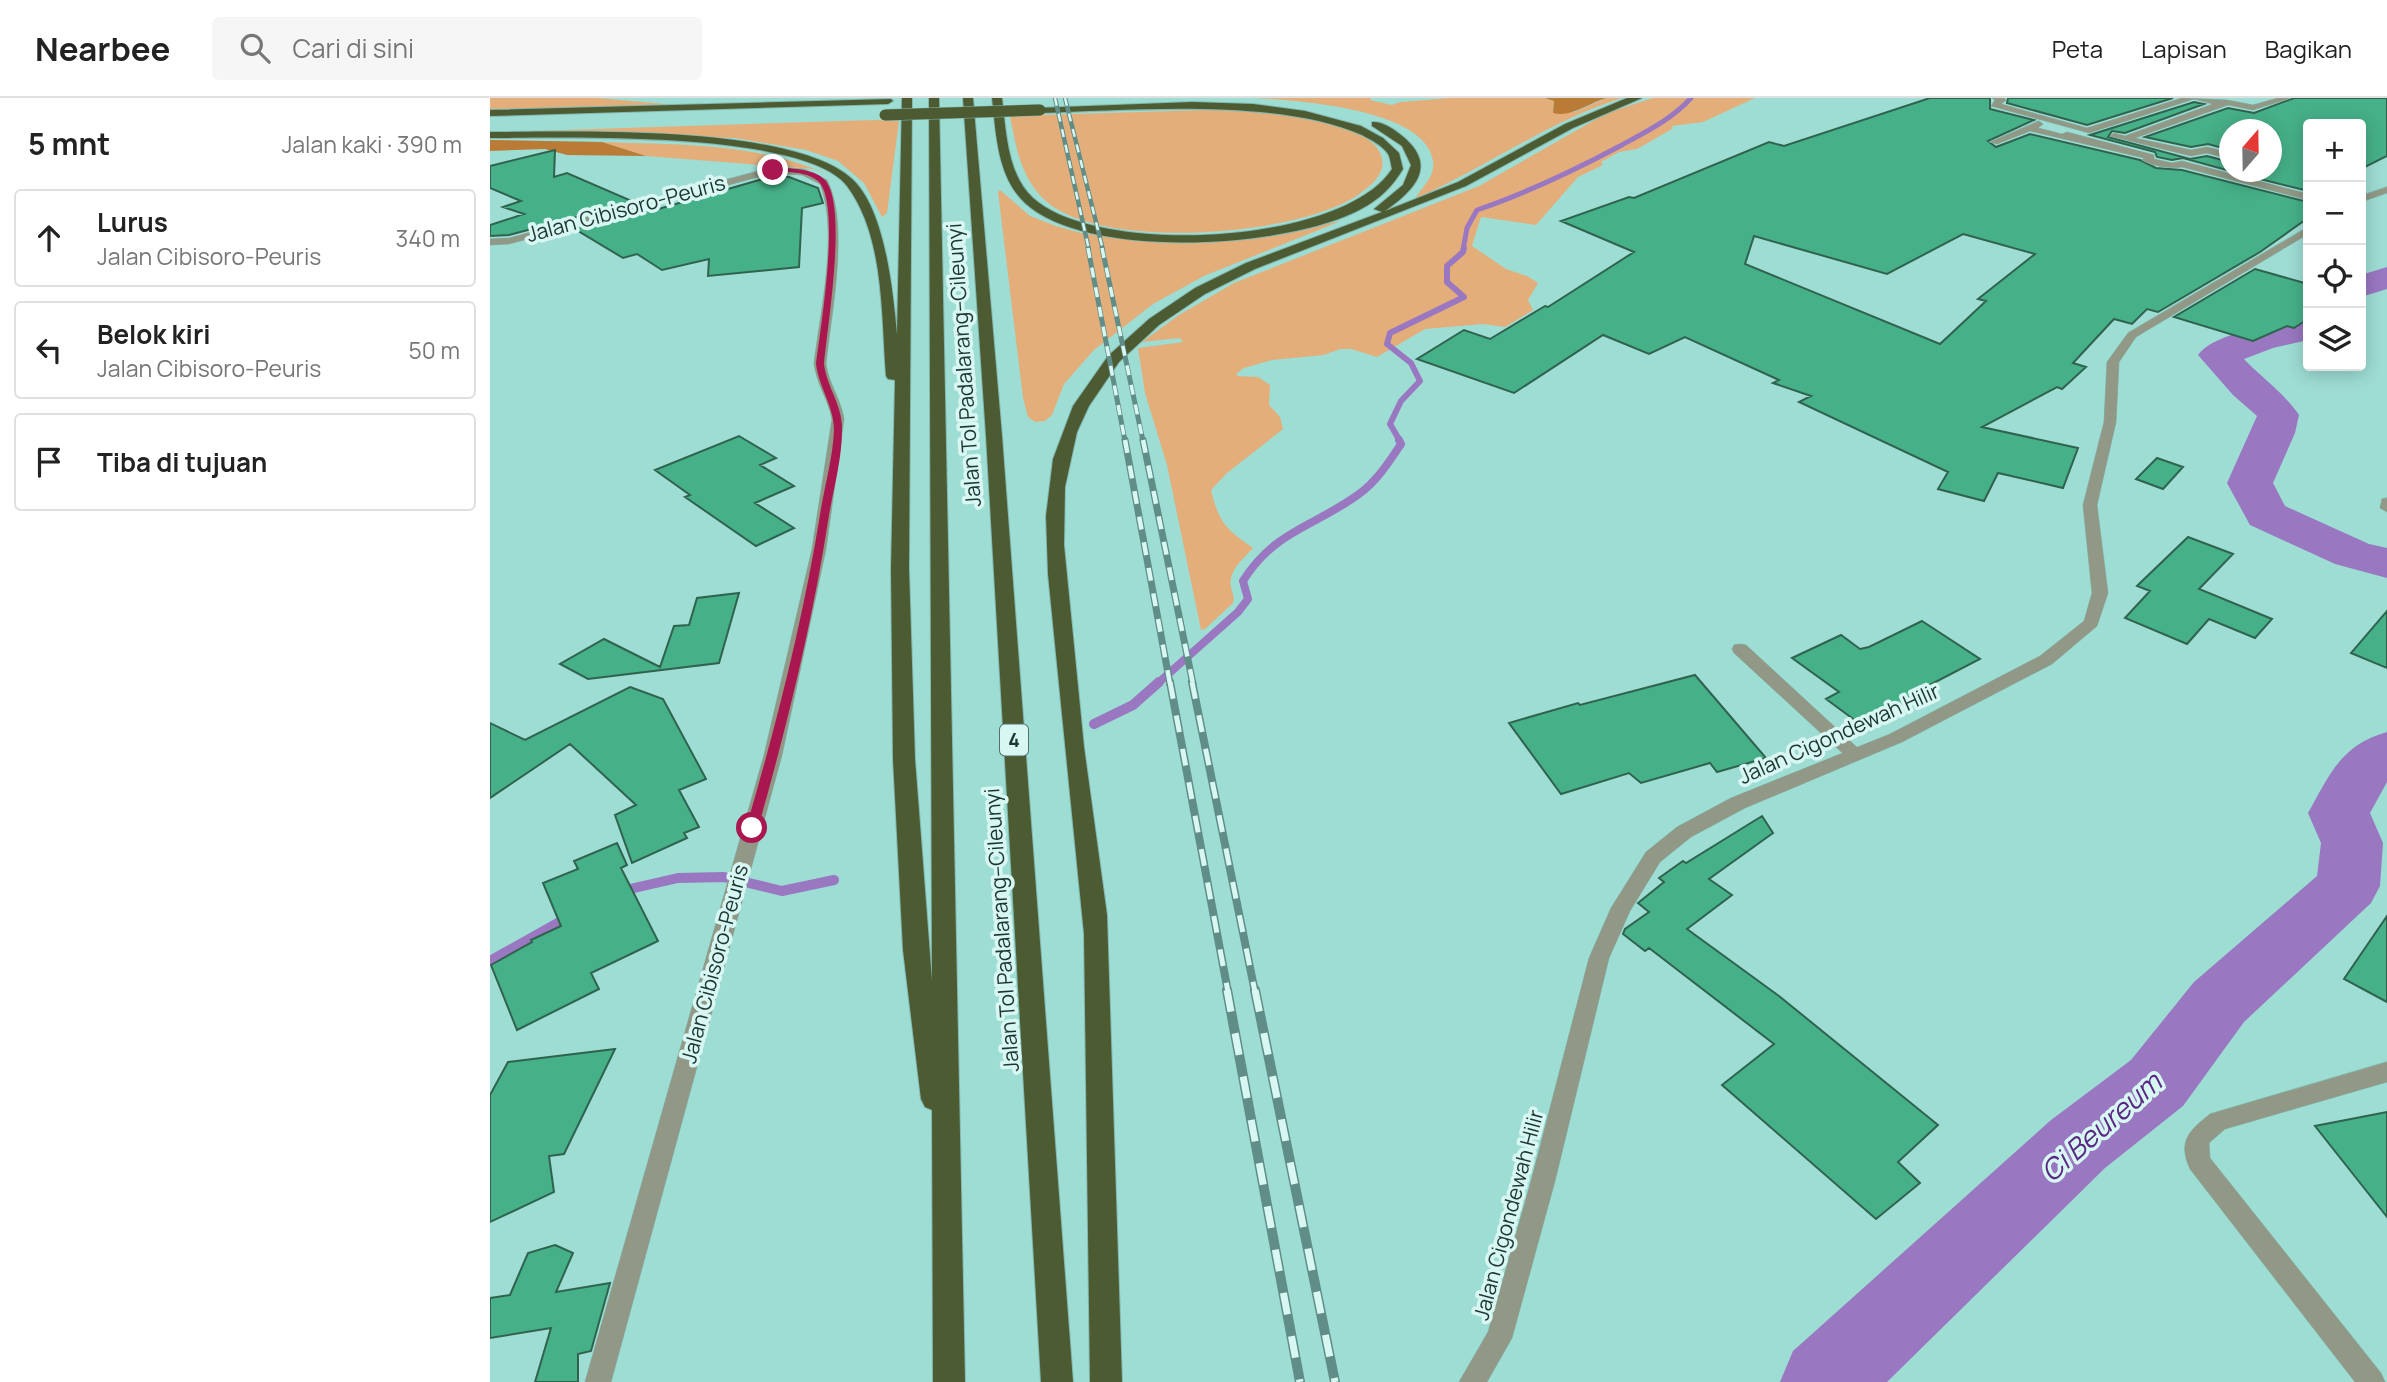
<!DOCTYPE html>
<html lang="id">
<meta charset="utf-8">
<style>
:root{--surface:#fff;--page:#f6f6f6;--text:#222;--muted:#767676;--line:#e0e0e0}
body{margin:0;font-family:Manrope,sans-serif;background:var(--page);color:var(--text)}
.controls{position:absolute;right:21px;top:21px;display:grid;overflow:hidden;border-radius:7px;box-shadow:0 4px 18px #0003}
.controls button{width:63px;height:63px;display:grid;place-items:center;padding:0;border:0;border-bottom:2px solid var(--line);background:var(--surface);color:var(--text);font:35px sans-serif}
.compass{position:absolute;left:1729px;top:21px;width:63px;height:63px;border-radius:50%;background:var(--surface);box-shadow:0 4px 18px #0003;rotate:20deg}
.stop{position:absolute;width:21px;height:21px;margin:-16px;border:5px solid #a91650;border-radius:50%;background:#fff}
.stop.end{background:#a91650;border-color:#fff;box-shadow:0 2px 7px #0008}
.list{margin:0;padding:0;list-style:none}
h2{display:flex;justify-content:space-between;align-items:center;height:91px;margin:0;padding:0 28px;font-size:30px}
h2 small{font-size:23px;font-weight:400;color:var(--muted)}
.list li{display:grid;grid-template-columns:46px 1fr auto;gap:21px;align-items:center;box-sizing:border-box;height:98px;margin:0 14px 14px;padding:0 14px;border:2px solid var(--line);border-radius:7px}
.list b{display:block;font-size:26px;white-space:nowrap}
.list p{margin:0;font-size:23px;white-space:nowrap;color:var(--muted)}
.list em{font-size:23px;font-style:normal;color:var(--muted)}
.icon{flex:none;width:38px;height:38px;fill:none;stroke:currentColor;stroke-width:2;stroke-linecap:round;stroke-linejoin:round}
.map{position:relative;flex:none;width:1897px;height:1284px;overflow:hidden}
header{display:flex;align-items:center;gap:42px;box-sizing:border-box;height:98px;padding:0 35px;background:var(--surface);border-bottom:2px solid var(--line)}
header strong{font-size:33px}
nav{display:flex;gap:38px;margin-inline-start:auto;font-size:24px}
.search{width:490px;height:63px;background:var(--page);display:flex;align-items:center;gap:18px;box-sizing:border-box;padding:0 24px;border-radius:7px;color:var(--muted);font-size:26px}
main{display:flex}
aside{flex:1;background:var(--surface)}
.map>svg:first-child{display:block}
.green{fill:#e4ae7a}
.forest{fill:#ba7b36}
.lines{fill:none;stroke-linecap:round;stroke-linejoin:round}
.stream-far3{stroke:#9a77c1;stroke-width:5}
.stream-far2{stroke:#9a77c1;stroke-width:6}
.stream-far1{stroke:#9a77c1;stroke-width:8}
.stream{stroke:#9a77c1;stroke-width:10}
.river{fill:#9a77c1;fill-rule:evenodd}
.building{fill:#46b088;stroke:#30634e;stroke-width:2;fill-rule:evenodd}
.minor-casing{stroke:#82b8b1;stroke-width:1}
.tertiary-casing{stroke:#82b8b1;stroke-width:1}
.motorway-casing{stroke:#82b8b1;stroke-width:2}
.minor{fill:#919986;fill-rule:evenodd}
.tertiary{fill:#919986;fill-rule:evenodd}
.motorway{fill:#4d5b32;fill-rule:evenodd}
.rail-far4-casing{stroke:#608d87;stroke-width:4.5}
.rail-far3-casing{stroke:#608d87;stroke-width:5}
.rail-far2-casing{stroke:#608d87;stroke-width:7}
.rail-far1-casing{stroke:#608d87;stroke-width:8}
.rail-casing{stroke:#608d87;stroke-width:10}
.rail-far4{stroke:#d8f7f2;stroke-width:2.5;stroke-dasharray:8;stroke-linecap:butt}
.rail-far3{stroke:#d8f7f2;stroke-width:3.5;stroke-dasharray:10;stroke-linecap:butt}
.rail-far2{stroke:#d8f7f2;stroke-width:4.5;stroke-dasharray:13;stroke-linecap:butt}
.rail-far1{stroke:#d8f7f2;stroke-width:5;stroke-dasharray:17;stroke-linecap:butt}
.rail{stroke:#d8f7f2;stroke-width:7;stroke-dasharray:22;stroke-linecap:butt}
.motorway-bridge-casing{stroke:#82b8b1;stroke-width:12;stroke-linecap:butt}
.motorway-bridge{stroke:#4d5b32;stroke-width:11}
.route{fill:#a91650}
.labels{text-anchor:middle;stroke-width:7;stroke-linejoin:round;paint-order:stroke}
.shield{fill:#d8f7f2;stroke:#55706c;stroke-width:2}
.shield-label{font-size:19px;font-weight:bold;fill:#1d3633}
.street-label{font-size:21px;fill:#1d3633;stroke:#d8f7f2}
.near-water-label{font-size:28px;font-style:italic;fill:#592983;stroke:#d8f7f2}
</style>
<header>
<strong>Nearbee</strong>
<div class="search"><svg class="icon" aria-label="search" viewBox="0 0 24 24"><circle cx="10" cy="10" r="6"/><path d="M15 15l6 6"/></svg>Cari di sini</div>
<nav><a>Peta</a><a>Lapisan</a><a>Bagikan</a></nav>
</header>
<main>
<aside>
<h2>5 mnt<small>Jalan kaki · 390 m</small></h2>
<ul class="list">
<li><svg class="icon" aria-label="ahead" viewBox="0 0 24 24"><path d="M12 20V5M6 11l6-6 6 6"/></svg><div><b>Lurus</b><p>Jalan Cibisoro-Peuris</p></div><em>340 m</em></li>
<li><svg class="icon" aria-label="left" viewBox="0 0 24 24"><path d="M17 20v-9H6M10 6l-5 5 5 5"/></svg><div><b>Belok kiri</b><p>Jalan Cibisoro-Peuris</p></div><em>50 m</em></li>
<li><svg class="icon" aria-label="arrive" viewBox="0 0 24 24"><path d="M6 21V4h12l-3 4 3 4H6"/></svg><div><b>Tiba di tujuan</b></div></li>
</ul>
</aside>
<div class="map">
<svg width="1897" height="1284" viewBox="0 0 1897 1284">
<rect width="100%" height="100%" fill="#9eddd4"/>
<path class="green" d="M0 0H108L175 6 174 8 0 11Z
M762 0H881L880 2 902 7 910 4 960 0H1055L1064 3 1063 14H1085L1116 0H1132C1059 23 995 70 925 101 932 88 945 80 943 63 936 10 803 2 762 0Z
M1163 0H1265L1213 24 1182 28V31L1147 51 1129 54 1111 64 1113 67 1088 79 1046 127 991 119 982 148 1016 171 1037 178 1048 185 1038 202 1043 212 1015 229 993 226 935 231 887 259 861 251H850L834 257 782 262 754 270 747 275V278L768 279 780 287 779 307 790 319 793 331 737 375 721 392C729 425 736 431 763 450 753 461 738 473 741 489 742 496 745 498 743 505L715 531 711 532 677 367 655 295 648 250 693 244 690 240 652 244 689 217 744 185 989 88 1117 15Z
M714 12C745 12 903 16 892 70 889 82 877 90 868 97 808 138 614 153 557 104 531 82 526 49 520 18Z
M384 22 409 23 397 115 392 119 374 85 348 63 316 52 245 40 8 34Z
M112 44C192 47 262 44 337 76L323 71 156 58Z
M510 92 540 118 566 128 591 135 662 144H718L773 139 851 123 714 178 663 206 604 252 574 286 562 317 555 323 545 324 538 319 533 300 508 94Z"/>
<path class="forest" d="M1055 0H1116C1099 5 1081 20 1063 15L1064 3Z
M0 42 112 44 156 58 77 57 55 51 0 53Z"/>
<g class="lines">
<path class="stream-far3" d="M973 152 977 130 987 112C1037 95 1083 73 1130 48 1155 34 1181 22 1201 0"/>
<path class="stream-far2" d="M910 343 900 326 911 303 930 283 921 265 897 246 900 235 974 199 957 184V168L973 154 974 150"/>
<path class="stream-far1" d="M667 586 748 514 758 501 753 483C785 432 824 429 869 396 887 383 899 364 911 346L909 342"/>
<path class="stream" d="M604 626 643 607 669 584
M131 793 188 780 234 779 292 793 344 782
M0 863 80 818"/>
<path class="river" d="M1897 169V191L1871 199V177Z
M1818 220V242L1783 250 1754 261C1772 280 1794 295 1809 317L1805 335 1783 385 1795 408 1879 446 1897 450V480L1845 466 1760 427 1737 385 1767 318 1743 297 1708 257C1724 234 1791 225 1818 220Z
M1897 634V684L1880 715 1893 745 1890 788 1881 805 1754 924 1693 1008 1615 1070 1397 1284H1290L1303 1253 1561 1022 1641 962 1704 884 1827 778 1831 745 1818 715C1840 676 1851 647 1897 634Z"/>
</g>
<path class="building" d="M1440 0H1500V11L1544 22 1498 43 1506 49 1540 36 1650 62 1666 70 1692 72 1818 104V120L1770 154 1668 214 1657 211 1642 226 1624 221 1583 265 1596 269 1572 291 1567 289 1492 329 1588 350 1573 390 1508 375 1494 403 1448 391 1458 374 1309 304 1321 298 1283 285 1289 282 1195 239 1159 256 1113 237 1024 295 927 261 974 232 1000 241 1055 208 1058 209 1144 154 1071 123 1139 99 1144 100 1279 44 1294 48ZM1473 136 1545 156 1488 201 1496 203 1450 246 1255 166 1264 138 1397 176Z
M1518 0H1683L1597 27 1517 5Z
M1804 0H1897V58L1871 71V26H1818V93L1742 74H1782V32H1740V52L1718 46 1701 49 1655 39 1738 10 1764 15Z
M1704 4 1714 6 1635 35 1622 33 1618 39 1700 61 1717 58 1740 64V73L1693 60 1682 62 1667 59 1665 54 1600 37Z
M65 52 64 79 77 75 144 104 19 137 0 138V127L34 116 13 109 31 103 0 90V68Z
M283 78 299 79 328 90 333 105 312 110 309 169 218 178 219 161 172 172 147 156 133 160 85 131 161 111 165 112Z
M1765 171 1818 186V221L1804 230 1797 228 1763 243 1684 219Z
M249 338 286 360 270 367 304 388 265 405 304 430 266 448 195 399 200 397 165 372Z
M1667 360 1693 369 1673 391 1646 381Z
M1698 439 1743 456 1709 491 1782 521 1765 540 1719 521 1697 546 1635 520 1660 493 1647 488Z
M249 495 229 565 98 581 70 566 114 541 170 569 184 528 199 527 207 500Z
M1897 513V570L1861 555Z
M1432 523 1490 561 1430 592 1434 595 1385 620 1380 616 1366 623 1336 601 1349 594 1302 560 1351 537 1370 551 1379 549Z
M1205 577 1276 660 1227 674 1220 665 1151 685 1139 675 1071 696 1019 625 1088 605 1090 607Z
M140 589 173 601 216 681 189 692 209 729 194 735 197 740 142 765 125 717 146 707 80 646 0 700V625L35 642Z
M1272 718 1283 735 1219 781 1242 797 1197 831 1289 898 1448 1027 1408 1064 1430 1085 1386 1121 1232 987 1284 946 1159 850 1155 853 1133 836 1135 831 1159 814 1148 805 1174 784 1169 780 1193 763 1196 765Z
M127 745 137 767 131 770 168 843 101 875 109 891 27 932 1 867 42 844 41 842 71 828 53 785 88 771 84 763Z
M1897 818V904L1854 881Z
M125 951 74 1056 59 1058 64 1094 0 1124V997L18 964Z
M1897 1014V1119L1825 1028Z
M65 1147 83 1155 66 1194 120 1185 101 1253 88 1256V1284H45L61 1230 0 1240V1200L20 1197 38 1155Z"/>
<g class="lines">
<defs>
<path id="minor" d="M1502 0H1514L1516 2 1511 6 1597 30 1692 0 1737 2 1763 7 1788 0H1801L1763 12 1738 7 1645 40 1701 52 1717 49 1740 55V61L1717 55 1701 58 1620 38 1624 35 1635 38 1723 6 1704 1 1599 35 1501 8 1505 2Z
M1549 23 1553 26 1548 30 1572 36 1577 34 1664 57V61L1682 65 1692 63 1818 96V102L1692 69C1679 71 1663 68 1652 62L1654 60 1540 33 1507 46 1500 44Z
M1897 400V414L1890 410 1892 401Z
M1250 546 1256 547 1371 653 1374 657 1371 661H1359L1244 555 1242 551 1244 547Z
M1897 964V984L1735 1031 1719 1045 1720 1060 1891 1275 1895 1284H1865L1700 1071C1687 1043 1700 1032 1720 1016Z"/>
<path id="tertiary" d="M283 69 314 71 337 82C360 126 341 216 336 266 339 287 351 301 354 321L336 451 292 657 121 1284H95L274 657 322 451 342 321C338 301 327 287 324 266 330 215 349 133 330 86L312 77 283 75 19 146 0 147V141L19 140Z
M1897 89V95L1871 104V98Z
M1818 129V136L1646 239 1629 264 1626 324 1607 407 1618 495 1607 528 1562 566 1412 644 1255 710 1201 739 1170 764 1140 813 1119 860 1065 1083 1022 1240 997 1284H969L998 1234 1041 1083 1099 860 1121 810 1156 754 1187 729 1241 700 1400 636 1550 558 1594 523 1602 495 1593 407 1614 324 1617 264 1638 235Z"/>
<path id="motorway" d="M412 0H422L419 471 425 661 442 883 439 0H449L475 1284H443L442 1012 435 1009 431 1001 413 852 403 661 401 471 405 282 398 281 396 278C391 218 395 139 357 88 314 32 71 40 0 40V34C84 34 299 26 361 80 395 109 403 194 407 236Z
M473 0H483L512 338 583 1284H551L496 338Z
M502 0H512C516 33 517 76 543 100 608 159 853 147 902 71 901 67 900 59 898 56 892 47 881 42 872 37 787 0 644 12 550 15L545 12 546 10 702 4 763 6 815 13 871 28 893 40 909 55 913 71C902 89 890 101 871 111 800 150 598 163 535 105 507 79 506 35 502 0Z
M1137 0H1152L1083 30 976 88 765 171 715 196 669 227 629 264 599 308 587 334 575 389 574 447 594 649 617 817 632 1284H600L594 836 558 476 556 418 563 361 583 308 618 258 659 221 705 190 756 165 892 114 884 111 913 87 921 67 912 48 882 28V24C892 23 904 31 911 37 949 67 925 92 895 113L968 84 1075 26Z
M401 1 403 3 398 6 0 18V12Z"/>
</defs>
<use href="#minor" class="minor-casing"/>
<use href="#tertiary" class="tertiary-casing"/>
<use href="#motorway" class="motorway-casing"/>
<use href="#minor" class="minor"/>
<use href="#tertiary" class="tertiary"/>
<use href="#motorway" class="motorway"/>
<defs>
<path id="rail-far4" d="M565 0 599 152
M575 0 613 152"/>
<path id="rail-far3" d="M598 150 635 343
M612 150 653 343"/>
<path id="rail-far2" d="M635 342 680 586
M653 342 703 586"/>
<path id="rail-far1" d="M680 584 738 894
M702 584 765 894"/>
<path id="rail" d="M737 892 810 1284
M765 892 845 1284"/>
</defs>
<use href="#rail-far4" class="rail-far4-casing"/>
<use href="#rail-far3" class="rail-far3-casing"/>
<use href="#rail-far2" class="rail-far2-casing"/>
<use href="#rail-far1" class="rail-far1-casing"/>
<use href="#rail" class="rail-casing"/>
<use href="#rail-far4" class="rail-far4"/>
<use href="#rail-far3" class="rail-far3"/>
<use href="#rail-far2" class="rail-far2"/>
<use href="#rail-far1" class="rail-far1"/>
<use href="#rail" class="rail"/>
<defs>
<path id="motorway-bridge" d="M395 17 550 12"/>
</defs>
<use href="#motorway-bridge" class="motorway-bridge-casing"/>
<use href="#motorway-bridge" class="motorway-bridge"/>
</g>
<path class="route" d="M283 70C298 70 324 70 335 82 358 108 337 230 334 266 337 290 353 308 352 332 352 360 344 389 339 417 323 522 297 628 268 730L262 734 256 730C286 628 313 522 330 417 334 390 343 360 344 332 344 308 329 290 326 266 330 233 352 104 328 83 316 73 296 74 281 73Z"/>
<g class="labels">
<rect class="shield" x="510" y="626.5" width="28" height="31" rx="5"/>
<g class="shield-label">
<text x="524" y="649">4</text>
</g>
<g class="street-label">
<text transform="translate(136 111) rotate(-15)" y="7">Jalan Cibisoro-Peuris</text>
<text transform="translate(474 267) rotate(-94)" y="7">Jalan Tol Padalarang–Cileunyi</text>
<text transform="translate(1349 636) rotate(-24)" y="7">Jalan Cigondewah Hilir</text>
<text transform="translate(512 832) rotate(-94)" y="7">Jalan Tol Padalarang–Cileunyi</text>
<text transform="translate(225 866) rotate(-75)" y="7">Jalan Cibisoro-Peuris</text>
<text transform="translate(1019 1117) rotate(-75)" y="7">Jalan Cigondewah Hilir</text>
</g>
<g class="near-water-label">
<text transform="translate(1611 1029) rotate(-41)" y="10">Ci Beureum</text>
</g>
</g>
</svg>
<div class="controls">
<button>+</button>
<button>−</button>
<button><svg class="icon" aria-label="locate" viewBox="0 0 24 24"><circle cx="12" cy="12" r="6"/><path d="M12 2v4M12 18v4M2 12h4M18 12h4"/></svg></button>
<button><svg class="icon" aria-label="layers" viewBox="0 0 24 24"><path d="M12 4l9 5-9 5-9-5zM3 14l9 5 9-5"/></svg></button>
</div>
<svg class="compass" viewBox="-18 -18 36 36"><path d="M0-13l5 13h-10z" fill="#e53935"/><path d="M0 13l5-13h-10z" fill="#767676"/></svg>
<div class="stop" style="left:262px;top:730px"></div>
<div class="stop end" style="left:283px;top:72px"></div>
</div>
</main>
